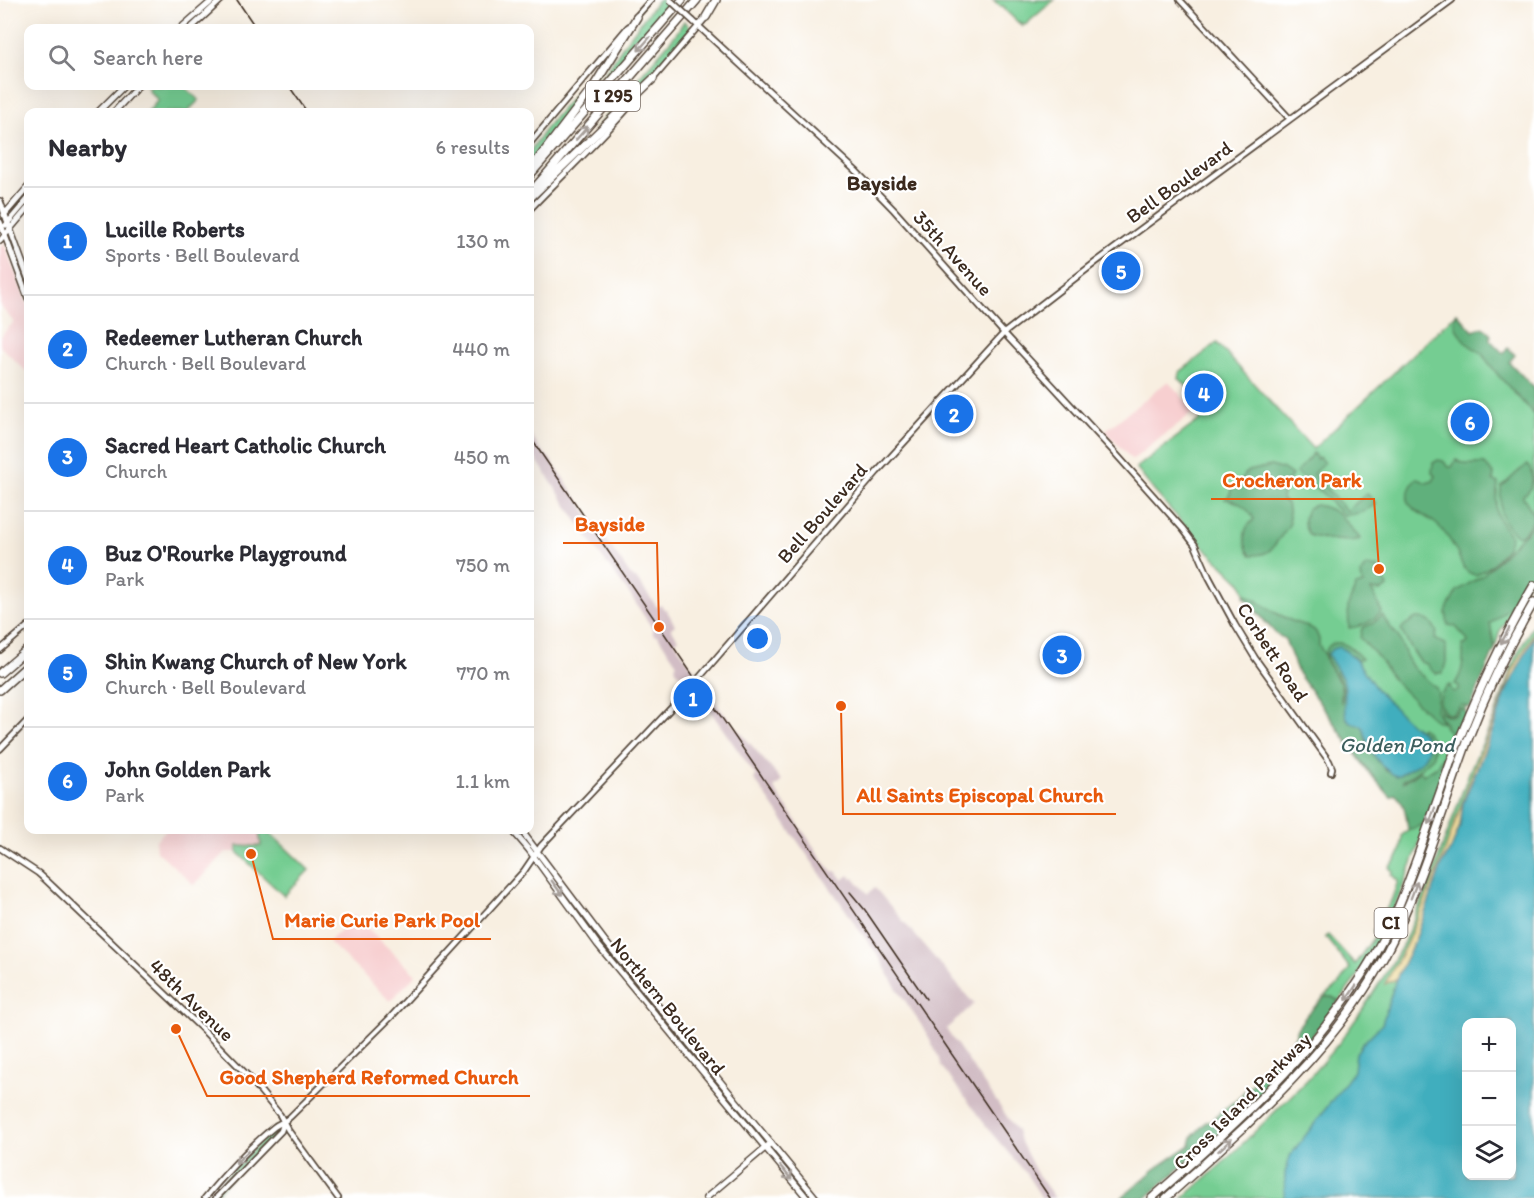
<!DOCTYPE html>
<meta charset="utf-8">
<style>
:root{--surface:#fff;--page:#f7f7f7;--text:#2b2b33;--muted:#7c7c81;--line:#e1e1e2;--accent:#1a73e8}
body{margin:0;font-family:Itim,sans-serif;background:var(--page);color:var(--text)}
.controls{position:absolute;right:18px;bottom:18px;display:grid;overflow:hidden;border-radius:12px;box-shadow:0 6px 24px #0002}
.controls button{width:54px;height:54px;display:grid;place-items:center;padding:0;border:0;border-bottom:2px solid var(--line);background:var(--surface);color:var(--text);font:30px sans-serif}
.you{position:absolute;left:758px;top:639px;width:21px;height:21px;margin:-15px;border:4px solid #fff;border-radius:50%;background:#1a73e8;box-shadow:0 0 0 9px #1a73e833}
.badge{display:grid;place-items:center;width:39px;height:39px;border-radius:50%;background:var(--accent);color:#fff;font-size:20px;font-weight:700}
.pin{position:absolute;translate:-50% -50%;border:3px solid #fff;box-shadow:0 2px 6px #0006}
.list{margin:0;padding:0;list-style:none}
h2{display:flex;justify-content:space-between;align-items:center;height:78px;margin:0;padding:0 24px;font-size:26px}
h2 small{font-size:20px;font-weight:400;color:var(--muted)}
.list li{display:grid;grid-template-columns:39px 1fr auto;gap:18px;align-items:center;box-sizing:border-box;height:108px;padding:0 24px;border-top:2px solid var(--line)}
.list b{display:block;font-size:22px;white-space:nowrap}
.list p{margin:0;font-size:20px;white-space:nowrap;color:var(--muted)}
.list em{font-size:20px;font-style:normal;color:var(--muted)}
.icon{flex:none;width:33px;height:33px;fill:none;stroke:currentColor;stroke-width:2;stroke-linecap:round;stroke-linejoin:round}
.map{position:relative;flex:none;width:1534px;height:1198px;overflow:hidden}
.search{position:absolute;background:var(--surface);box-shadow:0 6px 24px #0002;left:24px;top:24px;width:510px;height:66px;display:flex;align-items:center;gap:15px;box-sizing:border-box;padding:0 21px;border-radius:12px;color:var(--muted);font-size:22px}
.panel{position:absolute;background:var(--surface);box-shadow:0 6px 24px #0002;left:24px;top:108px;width:510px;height:726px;border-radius:12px}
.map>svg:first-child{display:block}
.built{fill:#f7cfd0}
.industrial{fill:#d2bdc5}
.green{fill:#75cd92;stroke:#587c58;stroke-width:1.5;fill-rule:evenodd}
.forest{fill:#60b07c;stroke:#4e6d4d;stroke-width:1.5}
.sand{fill:#eeda9e;stroke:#94825e;stroke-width:1.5}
.water{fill:#40aebe;stroke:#3e6c6e;stroke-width:1.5;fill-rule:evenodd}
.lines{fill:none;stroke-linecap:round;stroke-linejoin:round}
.tertiary-casing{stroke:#57483b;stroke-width:8}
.secondary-casing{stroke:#57483b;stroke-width:8}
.primary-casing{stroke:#57483b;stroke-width:8}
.motorway-casing{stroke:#57483b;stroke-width:10}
.tertiary{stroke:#fff;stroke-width:4.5}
.secondary{stroke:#fff;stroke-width:5}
.primary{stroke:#fff;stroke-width:5}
.motorway{stroke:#fff;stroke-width:7}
.rail{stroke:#3b2a1e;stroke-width:1.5}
.tertiary-bridge-casing{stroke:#57483b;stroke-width:8;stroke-linecap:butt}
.tertiary-bridge{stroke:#fff;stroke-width:4.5}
.oneway{stroke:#a79f9a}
.labels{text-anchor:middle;stroke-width:4.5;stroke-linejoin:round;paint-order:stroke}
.shield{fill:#fff;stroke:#766a62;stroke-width:1.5}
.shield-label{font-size:18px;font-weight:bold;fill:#3b2a1e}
.street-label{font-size:20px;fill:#3b2a1e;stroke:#fff}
.neighbourhood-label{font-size:21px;font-weight:bold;fill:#3b2a1e;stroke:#fff}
.water-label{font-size:21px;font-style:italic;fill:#3d5f5e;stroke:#fff}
.leader{fill:none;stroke:#e8590c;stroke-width:2}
.callout-dot{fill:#e8590c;stroke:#fff;stroke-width:2}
.callout-label{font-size:21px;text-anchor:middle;font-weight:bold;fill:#e8590c;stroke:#fff;stroke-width:4.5;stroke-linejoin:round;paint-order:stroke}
</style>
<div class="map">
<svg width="1534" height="1198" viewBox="0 0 1534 1198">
<rect width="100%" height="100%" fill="#fff"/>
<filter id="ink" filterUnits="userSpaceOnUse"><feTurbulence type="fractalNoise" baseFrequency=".0167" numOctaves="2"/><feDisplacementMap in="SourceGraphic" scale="12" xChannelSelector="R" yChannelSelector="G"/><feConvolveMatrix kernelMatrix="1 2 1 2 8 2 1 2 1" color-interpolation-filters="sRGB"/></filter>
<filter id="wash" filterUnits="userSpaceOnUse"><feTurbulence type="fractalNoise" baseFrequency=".008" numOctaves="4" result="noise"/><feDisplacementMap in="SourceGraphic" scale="24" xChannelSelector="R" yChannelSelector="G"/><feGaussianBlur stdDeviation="1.35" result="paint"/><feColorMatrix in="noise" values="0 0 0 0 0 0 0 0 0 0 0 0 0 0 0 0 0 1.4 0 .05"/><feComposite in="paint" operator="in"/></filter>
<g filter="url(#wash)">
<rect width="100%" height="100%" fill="#f8efe1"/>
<path class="built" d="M4 243 28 306V373L0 346V337L14 322 0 306V248Z
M1168 381 1195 411 1132 460 1105 431Z
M166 830H259L262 846H237V852H226L194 885 156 850 155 841Z
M354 915 416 975 390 1001 329 942Z"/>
<path class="industrial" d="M530 433 539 448 550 459 633 579 635 577 657 607 661 605 665 610 666 609 675 625 671 628 678 639 675 642 718 706 782 781 774 788 822 859 833 872 835 870 843 880 849 875 852 879 854 878 868 894 875 888 974 1004 946 1029 1017 1131 1019 1138 1036 1172 1055 1198H1042L1025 1172 993 1135 941 1066 939 1058 926 1032 894 984 878 955 862 934 845 909 754 779 756 776 684 674 681 673 679 674 675 669 676 668 675 666 677 664 657 635 655 636 652 632 654 631 631 596 595 548 530 450Z"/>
<path class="green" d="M658 0H661L670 8 654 24 590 97 624 44Z
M993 0H1054L1025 25 1019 21 1023 27 1004 9 1005 8 1003 6 1001 7Z
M684 21 692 29 649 76 594 130 676 34Z
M609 57 564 124 530 163V151L548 125 606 58Z
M147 86H184L199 100 187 112H148L158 100 148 90 150 88Z
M1457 313 1503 364 1507 360 1534 388V571L1499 633 1495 649 1494 646 1450 742 1437 766 1391 797 1370 774 1298 673 1285 639C1268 630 1257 610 1244 596L1245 594 1242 584 1203 546 1154 491 1136 468 1210 412 1179 378 1180 372 1217 343 1313 449Z
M1534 623V632L1512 672 1466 791 1493 730 1507 690 1404 1198H1183L1226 1160 1307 1080 1339 1043 1361 1012 1391 965 1402 946 1413 921 1434 870 1470 770 1494 718 1515 658ZM1462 804 1460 826 1451 849 1443 862 1416 938 1396 979 1386 983 1406 945 1437 873Z
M1427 822C1404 887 1383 946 1339 1001L1332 997H1324L1338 985 1350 968 1325 937 1328 935 1355 964 1374 937 1373 931 1391 901 1398 881 1391 874 1393 872 1389 867C1400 858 1402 849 1402 835 1409 829 1418 827 1427 822Z
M259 830H267L309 870 284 896 237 852V846H261Z
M276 1127 279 1128V1131L236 1173 213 1198H207L221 1181Z"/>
<path class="forest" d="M1457 313 1473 331 1483 327 1489 332 1491 336 1489 339 1503 353 1508 348 1515 355 1509 362 1534 388V416L1530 410 1498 375 1482 354 1465 342 1456 328 1454 316Z
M1313 453 1317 459 1319 457 1324 463 1313 474 1347 511 1367 493 1376 504C1366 511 1356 516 1343 515L1322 493 1296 473Z
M1438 460 1443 461 1449 467H1452L1456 460C1468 467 1472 463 1485 464L1494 475 1493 480 1498 483C1495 509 1493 515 1511 536 1510 540 1508 543 1507 548L1491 566 1476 575C1463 573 1461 562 1457 552 1452 543 1443 529 1435 523 1427 517 1411 510 1407 500 1408 491 1411 484 1417 478L1426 483 1433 481 1436 476 1432 473 1433 463Z
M1528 465C1534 474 1534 492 1523 495V497L1532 511 1533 521 1523 534 1518 536C1498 523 1500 508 1501 487 1511 480 1517 470 1528 465Z
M1271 466 1280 469 1282 468 1292 475C1287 482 1282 490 1282 500L1287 503 1290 523C1288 527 1285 531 1282 535 1271 549 1271 555 1251 555 1244 548 1243 535 1247 527 1249 524 1252 522 1254 519 1247 507 1239 501 1225 499L1229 496 1233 485 1242 480 1244 475 1249 471Z
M1316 505C1338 508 1348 523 1360 539 1351 543 1319 539 1309 535 1303 525 1302 518 1308 508Z
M1534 524V571L1519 599 1490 624 1495 649 1470 708 1461 705 1453 714H1446L1439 704C1440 696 1442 689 1450 685L1452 691 1455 692 1459 690V686L1455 684C1463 672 1465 660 1462 645H1465L1468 642 1466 638 1455 626 1448 625 1446 612 1448 607 1457 591 1483 575Z
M1368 566 1375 568 1377 567 1388 587 1381 591 1371 590C1377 597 1376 603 1382 612 1373 621 1362 627 1349 628L1348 606 1356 586 1363 584C1360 576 1360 570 1368 566Z
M1246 594 1274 612 1292 621 1313 629 1316 632 1319 639V646L1324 653 1326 662 1341 685V703C1349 681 1332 676 1327 659 1323 648 1332 640 1343 644 1351 646 1356 653 1362 659L1357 661 1352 655 1337 672 1344 680 1345 684 1346 714 1347 719 1357 725H1360L1363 727 1367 744 1378 760 1386 771 1399 775 1421 762 1428 749 1424 734 1419 730 1421 727C1432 736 1434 743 1433 757L1413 775 1403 780V782L1421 771 1423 775 1437 766 1450 742V733L1444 726 1445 724 1439 715V707L1442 713 1448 716 1455 715 1461 708 1465 710 1467 714 1427 822 1417 827 1408 830C1406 816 1406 804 1395 794L1391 797 1372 775 1298 673 1285 639 1276 634 1244 596Z
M1383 615 1386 622 1398 636 1407 658 1413 668 1436 688 1438 693 1436 711 1442 723 1435 720 1407 694 1391 677 1379 658 1360 638 1362 628 1373 623Z
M1416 618C1427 617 1433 623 1437 632L1435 639 1446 645V662L1443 673H1435L1430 669 1427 664C1423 663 1422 664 1419 660 1416 656 1401 632 1401 630 1402 625 1412 621 1416 618Z
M1324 997H1332L1339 1001C1286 1076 1215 1138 1146 1198H1121L1155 1169 1190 1145 1192 1137 1206 1122 1213 1120 1221 1111 1238 1099 1246 1089 1252 1085 1260 1073 1277 1058 1284 1053 1296 1035V1030L1306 1016Z"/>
<path class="sand" d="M1534 632V636L1507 690 1493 730 1463 803 1460 826 1451 849 1443 862 1416 938 1396 979 1385 984 1406 945 1437 873 1476 763 1494 722 1512 672Z"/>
<path class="water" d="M1534 636V1198H1284L1285 1173 1290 1156 1354 1071 1356 1053 1363 1043 1382 1024 1396 979 1416 938 1443 862 1451 849 1460 826 1463 803 1493 730 1507 690ZM1466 1022H1512V1176H1466Z
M1339 647C1358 656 1366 677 1379 692 1388 702 1399 712 1409 722 1417 729 1428 734 1428 747 1428 762 1410 768 1399 775L1396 776C1383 770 1372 755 1367 741 1365 738 1365 731 1363 728 1361 722 1353 726 1348 720 1341 709 1347 694 1344 683 1342 675 1332 664 1328 654L1332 649Z"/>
</g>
<g filter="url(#ink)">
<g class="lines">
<defs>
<path id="tertiary" d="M1180 0 1290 119
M635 18 651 0
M693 21 857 172 894 210 1004 333 1115 453 1183 529 1195 545 1209 577 1235 625 1255 658 1329 761 1332 768 1331 772
M653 79 708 15
M530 143 628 27
M530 209C564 173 601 140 634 101
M0 650 28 626
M699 678 877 472 1004 333 1096 262 1452 0
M0 749 28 720
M0 848 38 873 47 881 199 1026 248 1076 280 1115 288 1130 338 1198
M205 1198C225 1174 249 1147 274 1127 279 1123 285 1122 290 1117L390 1018 524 871 541 846 692 686
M216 1198 281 1131 284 1122"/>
<path id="secondary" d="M706 1198 771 1143"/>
<path id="primary" d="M181 28 213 0
M191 28 221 0
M98 112 124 86
M114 112 138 86
M0 201 28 278
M4 215 28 187
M0 222 28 298
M6 225 28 199
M0 241 28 208
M512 830 529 850 598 945 807 1198
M521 830 604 940 816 1198"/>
<path id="motorway" d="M706 17 716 0
M536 162 592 89 637 17
M530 175 682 0
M530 193 697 0
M530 198 653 79
M0 673 28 649
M0 690 28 665
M1152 1198C1245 1116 1333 1039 1389 927 1401 904 1409 879 1418 855 1429 824 1440 792 1451 761 1474 700 1501 641 1534 585
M1166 1198C1246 1126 1332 1053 1384 957 1421 887 1442 810 1469 737 1487 690 1509 645 1534 602"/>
</defs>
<use href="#tertiary" class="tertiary-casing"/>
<use href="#secondary" class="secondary-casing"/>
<use href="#primary" class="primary-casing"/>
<use href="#motorway" class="motorway-casing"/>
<use href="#tertiary" class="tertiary"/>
<use href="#secondary" class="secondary"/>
<use href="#primary" class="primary"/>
<use href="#motorway" class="motorway"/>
<path class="rail" d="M237 0 256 28
M289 86 307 112
M530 437 1050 1198
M850 892 865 910 926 999"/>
<defs>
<path id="tertiary-bridge" d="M670 0 693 21
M692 686 699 678"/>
</defs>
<use href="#tertiary-bridge" class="tertiary-bridge-casing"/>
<use href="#tertiary-bridge" class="tertiary-bridge"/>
</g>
<defs><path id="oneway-shaft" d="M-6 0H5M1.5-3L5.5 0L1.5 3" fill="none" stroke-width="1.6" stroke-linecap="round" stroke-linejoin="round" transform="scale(1.5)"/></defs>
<g class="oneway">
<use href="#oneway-shaft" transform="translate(644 44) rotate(131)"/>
<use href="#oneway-shaft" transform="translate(582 133) rotate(-49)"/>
<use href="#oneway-shaft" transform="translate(1505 636) rotate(118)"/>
<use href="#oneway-shaft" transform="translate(1432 816) rotate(110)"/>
<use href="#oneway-shaft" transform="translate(557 888) rotate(54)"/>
<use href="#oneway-shaft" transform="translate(1414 890) rotate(-69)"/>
<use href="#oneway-shaft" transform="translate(1351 993) rotate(124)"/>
<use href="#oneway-shaft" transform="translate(1225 1145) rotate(-42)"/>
<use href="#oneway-shaft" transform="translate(242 1157) rotate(136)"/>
<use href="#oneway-shaft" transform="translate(786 1173) rotate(51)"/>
</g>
</g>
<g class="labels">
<g class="shield">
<rect x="586" y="81" width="54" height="30" rx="4.5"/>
<rect x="1374.5" y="908" width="33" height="30" rx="4.5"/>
</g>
<g class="shield-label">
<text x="613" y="102">I 295</text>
<text x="1391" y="929">CI</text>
</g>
<g class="street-label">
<text transform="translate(1179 182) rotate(-36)" y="7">Bell Boulevard</text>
<text transform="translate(953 253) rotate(48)" y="7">35th Avenue</text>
<text transform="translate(822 513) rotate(-49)" y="7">Bell Boulevard</text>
<text transform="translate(1273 652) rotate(57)" y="7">Corbett Road</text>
<text transform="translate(192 1000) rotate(44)" y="7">48th Avenue</text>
<text transform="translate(668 1006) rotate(51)" y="7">Northern Boulevard</text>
<text transform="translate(1242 1101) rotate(-45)" y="7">Cross Island Parkway</text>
</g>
<g class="neighbourhood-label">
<text x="882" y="190">Bayside</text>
</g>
<g class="water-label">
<text x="1397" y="752">Golden Pond</text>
</g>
</g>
<path class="leader" d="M1379 569L1374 499H1211M659 627L657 543H563M841 706L843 814H1116M251 854L273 939H491M176 1029L207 1096H530"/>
<g class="callout-dot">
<circle cx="1379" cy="569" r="6"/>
<circle cx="659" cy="627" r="6"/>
<circle cx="841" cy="706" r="6"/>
<circle cx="251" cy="854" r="6"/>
<circle cx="176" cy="1029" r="6"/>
</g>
<g class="callout-label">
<text x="1292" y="487">Crocheron Park</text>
<text x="610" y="531">Bayside</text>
<text x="980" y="802">All Saints Episcopal Church</text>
<text x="382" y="927">Marie Curie Park Pool</text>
<text x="369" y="1084">Good Shepherd Reformed Church</text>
</g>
</svg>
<div class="controls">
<button>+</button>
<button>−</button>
<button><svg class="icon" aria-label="layers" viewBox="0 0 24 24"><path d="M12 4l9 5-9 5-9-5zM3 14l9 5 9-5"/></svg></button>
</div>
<div class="you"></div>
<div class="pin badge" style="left:693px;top:698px">1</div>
<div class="pin badge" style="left:954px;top:414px">2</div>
<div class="pin badge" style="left:1062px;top:655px">3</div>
<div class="pin badge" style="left:1204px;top:393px">4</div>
<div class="pin badge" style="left:1121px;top:271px">5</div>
<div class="pin badge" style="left:1470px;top:422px">6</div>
<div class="search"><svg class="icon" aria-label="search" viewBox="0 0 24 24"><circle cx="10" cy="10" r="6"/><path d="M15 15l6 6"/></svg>Search here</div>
<section class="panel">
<h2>Nearby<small>6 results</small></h2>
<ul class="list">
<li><span class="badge">1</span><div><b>Lucille Roberts</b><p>Sports · Bell Boulevard</p></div><em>130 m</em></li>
<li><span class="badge">2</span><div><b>Redeemer Lutheran Church</b><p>Church · Bell Boulevard</p></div><em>440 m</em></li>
<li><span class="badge">3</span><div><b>Sacred Heart Catholic Church</b><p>Church</p></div><em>450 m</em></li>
<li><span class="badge">4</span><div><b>Buz O'Rourke Playground</b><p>Park</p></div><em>750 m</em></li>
<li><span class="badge">5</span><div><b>Shin Kwang Church of New York</b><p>Church · Bell Boulevard</p></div><em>770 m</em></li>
<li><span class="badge">6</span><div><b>John Golden Park</b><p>Park</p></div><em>1.1 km</em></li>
</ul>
</section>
</div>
